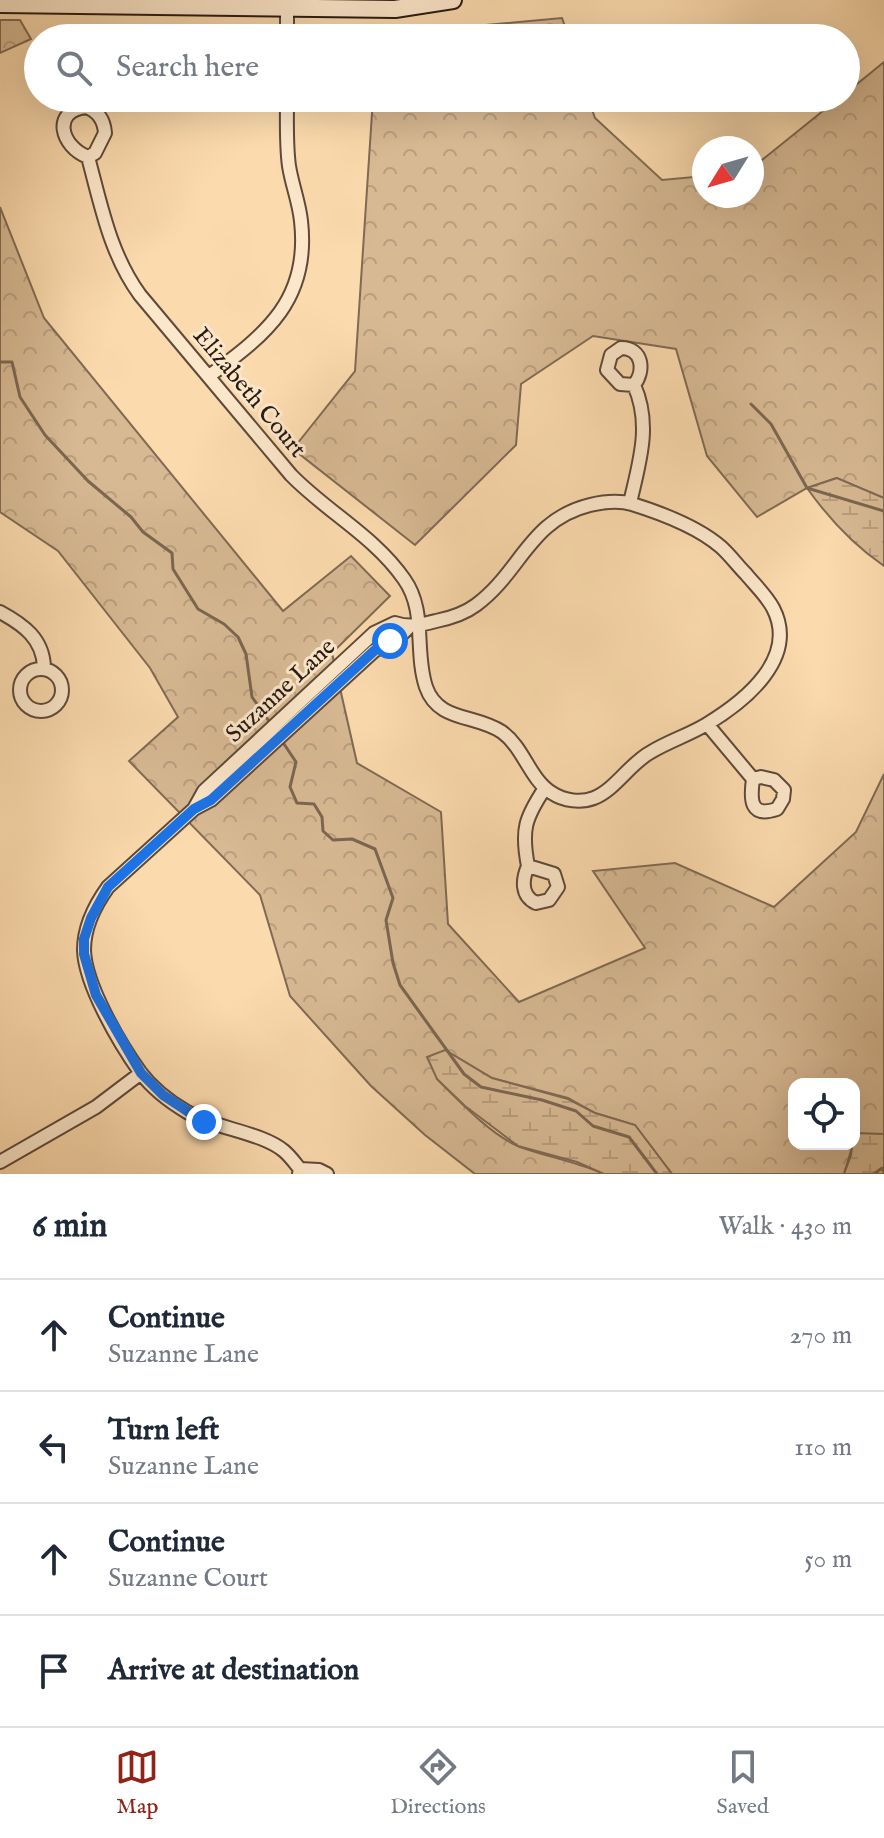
<!DOCTYPE html>
<meta charset="utf-8">
<style>
:root{--surface:#fff;--page:#f2f2f3;--text:#1f2937;--muted:#747a83;--line:#e0e1e3;--accent:#8f2418}
body{margin:0;font-family:"IM FELL English",serif;background:var(--page);color:var(--text)}
.controls{position:absolute;right:24px;bottom:24px;display:grid;overflow:hidden;border-radius:16px;box-shadow:0 8px 32px #0002}
.controls button{width:72px;height:72px;display:grid;place-items:center;padding:0;border:0;border-bottom:2px solid var(--line);background:var(--surface);color:var(--text);font:40px sans-serif}
.compass{position:absolute;left:692px;top:136px;width:72px;height:72px;border-radius:50%;background:var(--surface);box-shadow:0 8px 32px #0002;rotate:233deg}
.stop{position:absolute;width:24px;height:24px;margin:-18px;border:6px solid #1a73e8;border-radius:50%;background:#fff}
.stop.end{background:#1a73e8;border-color:#fff;box-shadow:0 2px 8px #0008}
.list{margin:0;padding:0;list-style:none}
h2{display:flex;justify-content:space-between;align-items:center;height:104px;margin:0;padding:0 32px;font-size:34px}
h2 small{font-size:26px;font-weight:400;color:var(--muted)}
.list li{display:grid;grid-template-columns:52px 1fr auto;gap:24px;align-items:center;box-sizing:border-box;height:112px;padding:0 32px;border-top:2px solid var(--line)}
.list b{display:block;font-size:30px;white-space:nowrap}
.list p{margin:0;font-size:26px;white-space:nowrap;color:var(--muted)}
.list em{font-size:26px;font-style:normal;color:var(--muted)}
.icon{flex:none;width:44px;height:44px;fill:none;stroke:currentColor;stroke-width:2;stroke-linecap:round;stroke-linejoin:round}
.map{position:relative;flex:none;width:884px;height:1174px;overflow:hidden}
.search{position:absolute;background:var(--surface);box-shadow:0 8px 32px #0002;left:24px;right:24px;top:24px;height:88px;display:flex;align-items:center;gap:20px;box-sizing:border-box;padding:0 28px;border-radius:44px;color:var(--muted);font-size:30px}
.sheet{height:552px;background:var(--surface)}
nav{display:flex;justify-content:space-around;align-items:center;box-sizing:border-box;height:112px;border-top:2px solid var(--line);background:var(--surface);font-size:22px;color:var(--muted)}
nav a{display:grid;justify-items:center;gap:4px}
nav .on{color:var(--accent)}
.map>svg:first-child{display:block}
.forest{fill:url(#forest-crowns);stroke:#806a54;stroke-width:2}
.wetland{fill:url(#wetland-marsh);stroke:#806a54;stroke-width:2}
.lines{fill:none;stroke-linecap:round;stroke-linejoin:round}
.stream{stroke:#7c6651;stroke-width:3}
.street-casing{stroke:#5e4a3a;stroke-width:16}
.secondary-casing{stroke:#291a14;stroke-width:20}
.street{stroke:#fce7ca;stroke-width:12}
.secondary{stroke:#fce7ca;stroke-width:16}
.route{stroke:#1a73e8;stroke-width:10}
.labels{text-anchor:middle;stroke-width:6;stroke-linejoin:round;paint-order:stroke}
.street-label{font-size:24px;fill:#291a14;stroke:#fce7ca}
</style>
<div class="map">
<svg width="884" height="1174" viewBox="0 0 884 1174">
<defs>
<pattern id="forest-crowns" width="20" height="18" patternUnits="userSpaceOnUse" patternTransform="scale(2)"><rect width="20" height="18" fill="#d7b993"/><path d="M2 6a3 3 0 1 1 6 0M12 15a3 3 0 1 1 6 0" fill="none" stroke="#b99e7e"/></pattern>
<pattern id="wetland-marsh" width="20" height="14" patternUnits="userSpaceOnUse" patternTransform="scale(2)"><rect width="20" height="14" fill="#d7b993"/><path d="M1 5h8M5 5V1M11 12h8M15 12V8" fill="none" stroke="#b99e7e"/></pattern>
</defs>
<rect width="100%" height="100%" fill="#fbdaad"/>
<filter id="stains"><feTurbulence type="fractalNoise" baseFrequency=".0025" numOctaves="4"/><feColorMatrix values="0 0 0 0 .2 0 0 0 0 .09 0 0 0 0 .02 0 0 0 .5 -.17"/></filter>
<radialGradient id="worn" r=".72"><stop offset=".6" stop-color="#630" stop-opacity="0"/><stop offset="1" stop-color="#630" stop-opacity=".3"/></radialGradient>
<path class="forest" d="M562 18 569 38H377V35Z
M0 20H20L31 39 0 53Z
M884 62V498L836 478 807 488 757 517 707 456 676 349 593 336 521 384 516 445 415 545 293 449 355 371 373 98H588L595 118 662 180 704 176V196H752V168L839 98H846V93Z
M0 207 44 318 283 611 351 556 390 596 332 653 357 763 441 812 448 924 519 1002 645 948 593 871 675 863 774 907 856 832 884 774V1134L854 1135V1084H794V1144H853L844 1174H672L635 1125 595 1113 568 1098 492 1078 445 1050 437 1079C459 1101 492 1136 520 1147 548 1157 577 1162 604 1174H475L425 1135 371 1086 290 996 260 895 129 761 178 717 150 668 58 551 0 512Z"/>
<path class="wetland" d="M837 478 884 498V566C852 544 829 519 807 488Z
M445 1050 492 1078 568 1099 595 1113 635 1125 672 1174H604L577 1162 518 1146 465 1106 437 1079 427 1057Z
M854 1133 884 1134V1174H844L851 1155Z"/>
<g class="lines">
<path class="stream" d="M0 362H12L20 397 45 435 88 481 131 517 143 532 172 553 173 569 198 609 224 624 238 637 246 654 252 697 271 724
M751 404 771 424 807 488 884 511
M282 741 296 762 290 787 297 803 314 804 322 817 323 831 333 840 352 839 375 849 393 898 386 920 393 963 400 985 464 1074 481 1087 542 1100 576 1111 593 1126 629 1137 657 1174
M874 1174 882 1168 884 1172"/>
<defs>
<path id="street" d="M287 9V38
M86 107C98 111 104 120 105 133L95 153 88 157C61 147 51 111 86 107Z
M88 157C101 205 110 254 140 295L291 475C327 512 374 536 404 579 427 611 414 651 426 687 438 722 475 714 502 732 524 748 530 780 552 793 564 801 581 803 594 798 616 789 630 763 651 752 669 741 689 735 707 724 745 701 799 658 773 608 766 595 755 585 746 574 737 565 730 555 721 547 698 527 661 513 632 504 618 500 603 502 590 505 529 520 521 572 476 605 464 614 451 618 436 621 421 625 410 628 395 623L374 633 204 791 194 809
M621 348C643 348 645 371 634 385L620 384 607 370 611 355Z
M209 376C267 334 310 299 301 221 299 202 292 185 289 166 286 144 287 121 287 98
M630 503C639 463 652 425 634 385
M0 612C24 625 43 639 44 667
M20 690a21 21 0 1 1 42 0a21 21 0 1 1-42 0Z
M707 724 753 779
M761 777 774 780 784 790 783 799 777 809C750 818 750 800 753 779Z
M528 866 554 874 558 887 549 900 536 903C521 896 522 880 528 866Z
M528 866C521 830 525 818 545 788
M0 1162 96 1107 141 1073
M300 1169C295 1163 290 1156 284 1151 261 1132 216 1129 187 1112 170 1102 152 1088 140 1072 120 1044 85 985 84 950 84 928 95 905 108 887L194 809 211 800 374 651 398 638 408 628
M299 1174 300 1169 319 1170 327 1174"/>
<path id="secondary" d="M0 4 395 9 453 0"/>
</defs>
<use href="#street" class="street-casing"/>
<use href="#secondary" class="secondary-casing"/>
<use href="#street" class="street"/>
<use href="#secondary" class="secondary"/>
</g>
<g class="lines">
<path class="route" d="M204 1122 163 1095 141 1073 96 995 84 954V939L91 918 108 887 194 809 211 800 374 651 390 641"/>
</g>
<g class="labels">
<g class="street-label">
<text transform="translate(250 392) rotate(50)" y="8">Elizabeth Court</text>
<text transform="translate(280 690) rotate(-43)" y="8">Suzanne Lane</text>
</g>
</g>
<rect width="100%" height="100%" filter="url(#stains)"/>
<rect width="100%" height="100%" fill="url(#worn)"/>
</svg>
<div class="controls">
<button><svg class="icon" aria-label="locate" viewBox="0 0 24 24"><circle cx="12" cy="12" r="6"/><path d="M12 2v4M12 18v4M2 12h4M18 12h4"/></svg></button>
</div>
<svg class="compass" viewBox="-18 -18 36 36"><path d="M0-13l5 13h-10z" fill="#e53935"/><path d="M0 13l5-13h-10z" fill="#747a83"/></svg>
<div class="stop" style="left:390px;top:641px"></div>
<div class="stop end" style="left:204px;top:1122px"></div>
<div class="search"><svg class="icon" aria-label="search" viewBox="0 0 24 24"><circle cx="10" cy="10" r="6"/><path d="M15 15l6 6"/></svg>Search here</div>
</div>
<section class="sheet">
<h2>6 min<small>Walk · 430 m</small></h2>
<ul class="list">
<li><svg class="icon" aria-label="ahead" viewBox="0 0 24 24"><path d="M12 20V5M6 11l6-6 6 6"/></svg><div><b>Continue</b><p>Suzanne Lane</p></div><em>270 m</em></li>
<li><svg class="icon" aria-label="left" viewBox="0 0 24 24"><path d="M17 20v-9H6M10 6l-5 5 5 5"/></svg><div><b>Turn left</b><p>Suzanne Lane</p></div><em>110 m</em></li>
<li><svg class="icon" aria-label="ahead" viewBox="0 0 24 24"><path d="M12 20V5M6 11l6-6 6 6"/></svg><div><b>Continue</b><p>Suzanne Court</p></div><em>50 m</em></li>
<li><svg class="icon" aria-label="arrive" viewBox="0 0 24 24"><path d="M6 21V4h12l-3 4 3 4H6"/></svg><div><b>Arrive at destination</b></div></li>
</ul>
</section>
<nav>
<a class="on"><svg class="icon" aria-label="map" viewBox="0 0 24 24"><path d="M3 6l6-2 6 2 6-2v14l-6 2-6-2-6 2zM9 4v14M15 6v14"/></svg>Map</a>
<a><svg class="icon" aria-label="directions" viewBox="0 0 24 24"><path d="M12 3l9 9-9 9-9-9zM9 14v-3h6M13 9l2 2-2 2"/></svg>Directions</a>
<a><svg class="icon" aria-label="saved" viewBox="0 0 24 24"><path d="M7 4h10v16l-5-4-5 4z"/></svg>Saved</a>
</nav>
